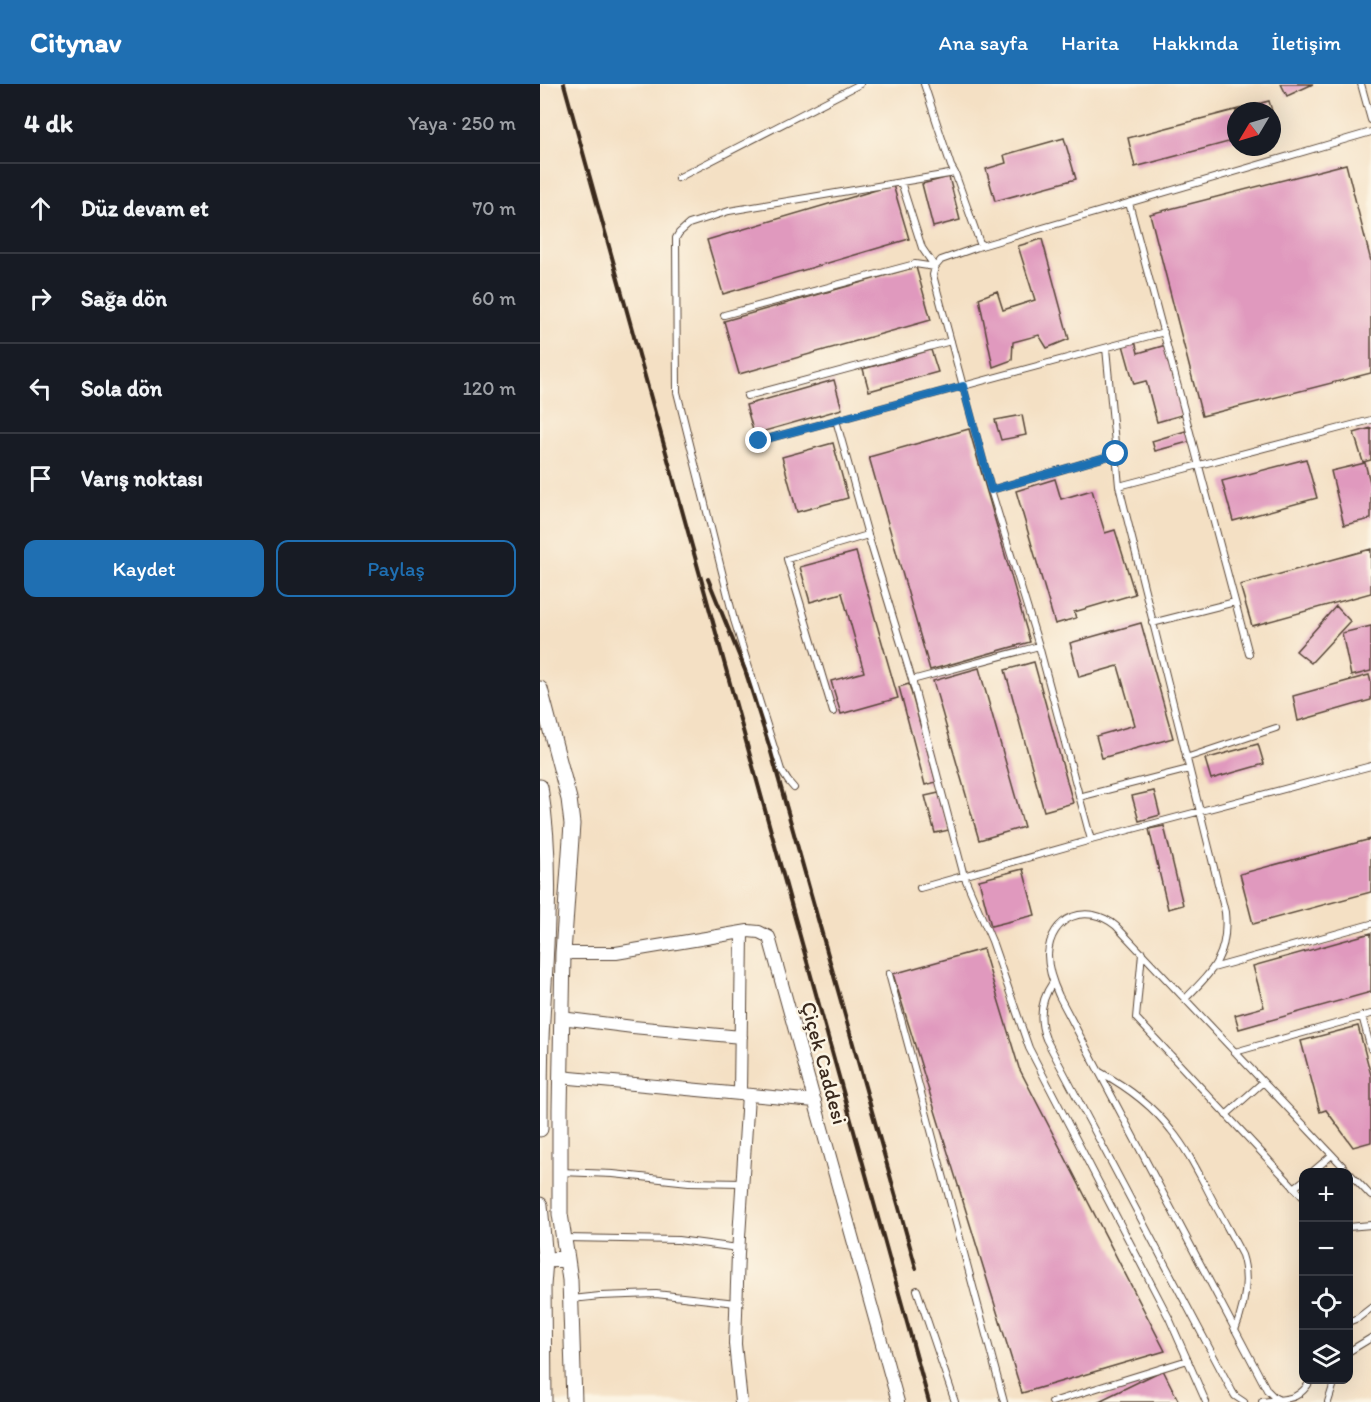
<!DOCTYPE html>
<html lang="tr">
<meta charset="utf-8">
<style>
:root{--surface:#171b24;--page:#242831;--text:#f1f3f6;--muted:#9ea1a6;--line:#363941;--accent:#1f6fb2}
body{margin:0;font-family:Itim,sans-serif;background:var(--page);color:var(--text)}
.controls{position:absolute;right:18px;bottom:18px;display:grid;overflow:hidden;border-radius:12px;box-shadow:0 6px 24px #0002}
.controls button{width:54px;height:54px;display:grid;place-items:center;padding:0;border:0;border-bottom:2px solid var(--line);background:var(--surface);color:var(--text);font:30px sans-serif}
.compass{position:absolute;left:687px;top:18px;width:54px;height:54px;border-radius:50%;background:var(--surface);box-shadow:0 6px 24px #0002;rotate:232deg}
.stop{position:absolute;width:18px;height:18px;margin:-14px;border:4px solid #1f6fb2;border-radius:50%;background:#fff}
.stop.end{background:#1f6fb2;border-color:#fff;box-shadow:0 2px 6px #0008}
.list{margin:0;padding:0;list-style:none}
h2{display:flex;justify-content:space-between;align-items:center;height:78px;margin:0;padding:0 24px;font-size:26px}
h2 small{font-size:20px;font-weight:400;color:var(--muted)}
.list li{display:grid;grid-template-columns:39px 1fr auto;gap:18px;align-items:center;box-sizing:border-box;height:90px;padding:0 24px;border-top:2px solid var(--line)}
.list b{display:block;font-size:22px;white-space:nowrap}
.list em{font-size:20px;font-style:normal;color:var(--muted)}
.actions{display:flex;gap:12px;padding:18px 24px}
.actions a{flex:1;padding:14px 0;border:2px solid var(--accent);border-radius:12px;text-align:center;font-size:21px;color:var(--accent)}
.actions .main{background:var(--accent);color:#fff}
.icon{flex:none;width:33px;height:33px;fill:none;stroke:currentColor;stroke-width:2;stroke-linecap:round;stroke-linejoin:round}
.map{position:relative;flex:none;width:831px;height:1318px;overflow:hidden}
header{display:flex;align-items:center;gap:36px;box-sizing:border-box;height:84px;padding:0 30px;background:var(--accent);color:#fff}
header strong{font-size:28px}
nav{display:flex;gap:33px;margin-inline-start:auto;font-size:21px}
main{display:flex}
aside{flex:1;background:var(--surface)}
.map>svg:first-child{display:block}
.building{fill:#e099be}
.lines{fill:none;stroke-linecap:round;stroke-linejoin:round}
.service-casing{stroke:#574537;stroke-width:8}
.minor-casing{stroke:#574537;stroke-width:14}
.tertiary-casing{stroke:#574537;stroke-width:17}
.service{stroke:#fff;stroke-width:6}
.minor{stroke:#fff;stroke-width:12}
.tertiary{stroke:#fff;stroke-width:15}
.rail{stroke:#3b2a1e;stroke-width:4}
.route{stroke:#1f6fb2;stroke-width:8}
.labels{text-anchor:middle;stroke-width:5;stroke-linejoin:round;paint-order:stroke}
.street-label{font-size:21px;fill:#3b2a1e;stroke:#fcf5e5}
</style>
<header>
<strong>Citynav</strong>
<nav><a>Ana sayfa</a><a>Harita</a><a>Hakkında</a><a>İletişim</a></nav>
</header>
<main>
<aside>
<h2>4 dk<small>Yaya · 250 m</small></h2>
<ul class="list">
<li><svg class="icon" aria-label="ahead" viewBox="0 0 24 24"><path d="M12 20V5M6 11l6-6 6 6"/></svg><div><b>Düz devam et</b></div><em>70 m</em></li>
<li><svg class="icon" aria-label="right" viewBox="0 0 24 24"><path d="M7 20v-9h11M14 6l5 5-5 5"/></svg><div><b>Sağa dön</b></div><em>60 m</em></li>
<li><svg class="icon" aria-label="left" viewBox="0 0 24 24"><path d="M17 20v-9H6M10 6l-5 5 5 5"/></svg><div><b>Sola dön</b></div><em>120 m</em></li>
<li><svg class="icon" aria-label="arrive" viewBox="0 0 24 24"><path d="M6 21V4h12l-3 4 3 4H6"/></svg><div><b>Varış noktası</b></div></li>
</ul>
<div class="actions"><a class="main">Kaydet</a><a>Paylaş</a></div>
</aside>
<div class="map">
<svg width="831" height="1318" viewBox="0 0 831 1318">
<rect width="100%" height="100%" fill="#fcf5e5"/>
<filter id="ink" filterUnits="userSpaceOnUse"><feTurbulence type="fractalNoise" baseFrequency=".0167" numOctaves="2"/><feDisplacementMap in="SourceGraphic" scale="12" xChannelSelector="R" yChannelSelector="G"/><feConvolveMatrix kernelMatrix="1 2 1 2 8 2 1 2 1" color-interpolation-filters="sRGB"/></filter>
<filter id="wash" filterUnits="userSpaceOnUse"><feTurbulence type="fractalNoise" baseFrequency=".008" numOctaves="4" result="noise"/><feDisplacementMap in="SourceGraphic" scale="24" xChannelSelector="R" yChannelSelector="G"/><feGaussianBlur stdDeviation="1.35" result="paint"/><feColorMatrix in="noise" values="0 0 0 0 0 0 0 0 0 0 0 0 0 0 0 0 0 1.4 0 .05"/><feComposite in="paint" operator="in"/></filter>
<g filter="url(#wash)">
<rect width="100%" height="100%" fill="#f4e0c4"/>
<g id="blocks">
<path class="building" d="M741 0H773L747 12Z
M729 17 732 27H696V56L595 83 588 54Z
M732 31 737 46 732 47Z
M524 54 536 95 455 117 446 85 466 79 464 71Z
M806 80 831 177V289L662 332 610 130Z
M409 93 420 136 393 143 382 100Z
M353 101 369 155 183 210 167 156Z
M502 155 529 255 507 264 499 251 473 258 472 276 453 283 439 214 457 207 463 226 495 216 478 162Z
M376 183 391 236 199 290 184 237Z
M595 257 598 269 626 261 645 330 617 338 606 297 594 300 583 261Z
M391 266 398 288 329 307 323 285Z
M294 296 302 325 214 350 206 321Z
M482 331 486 351 461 356 455 336Z
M831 344V376L823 378 814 349Z
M429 345 490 558 390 586 329 373Z
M649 346 652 357 615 367 612 357Z
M293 359 308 414 257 428 242 373Z
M766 375 777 414 693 437 682 397Z
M825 379 831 402V435L804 441 791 387Z
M515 395 521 415 552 406 565 449 575 446 595 510 534 528 536 534 515 540 476 407Z
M831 465V509L712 542 700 501Z
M316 468 358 614 301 630 291 597 324 588 302 509 270 518 260 483Z
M796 522 810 537 771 579 756 567Z
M601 539 633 654 562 674 556 652 595 641 578 582 539 593 530 559Z
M831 542V587L811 592 802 549Z
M494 578 533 719 504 727 465 586Z
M439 584 484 743 439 756 393 597Z
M829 591 831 598V616L758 637 753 612Z
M369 600 396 698 385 701 359 603Z
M718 660 724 680 671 695 665 675Z
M614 707 620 731 599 737 592 712Z
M399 709 409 746 395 749 385 712Z
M624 742 643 821 628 825 609 745Z
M831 755V808L713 840 700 790Z
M483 785 495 831 451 842 439 796Z
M831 849V908L699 945 695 931 724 923 713 882Z
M443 865 479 984 625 1267 482 1309 353 890Z
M818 942 831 991V1058L813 1063 786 1026 780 1028 761 957Z
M623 1286 639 1318H557Z"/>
</g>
</g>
<g filter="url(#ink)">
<use href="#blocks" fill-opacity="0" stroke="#574537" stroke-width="1.5"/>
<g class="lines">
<defs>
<path id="service" d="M384 0 411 82 415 89 441 162
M821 0 831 36
M138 94 320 0
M361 98 382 164 395 183
M589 119 709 570
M184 231 375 180 395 183
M566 264 579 402 685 828C689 870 674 886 645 915
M207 312 411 257
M296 336 328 451 372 596 424 792 452 857 489 964 629 1234 666 1318
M219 357 624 248
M579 402 831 336
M451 406 576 370
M612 539 695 518
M372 596 499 562
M293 628 247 475 328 451
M646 674 736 644
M254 704 248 697 241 686 194 536 137 308 136 154 139 149 149 140 189 127 415 89
M539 713 649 685
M551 756 499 562 451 406 393 191 395 183 401 176 441 162 831 48
M380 804 551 756 831 682
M602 869 596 934 764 1114
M673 884 831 840
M349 890 464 1318
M513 898C500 917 498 935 506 955L692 1307 695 1312 704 1318
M822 932 831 965
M695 968 831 930
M560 988C587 1003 612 1021 631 1046 645 1063 655 1082 665 1101 677 1125 690 1148 702 1171 710 1196 705 1221 695 1246
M686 1031 723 998
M20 1088 73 1090 149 1098 202 1099
M772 1088 792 1071
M754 1104 764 1096
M808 1143 831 1141
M25 1154 138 1156 198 1164
M377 1206 415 1318
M32 1215 60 1212 116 1210 196 1219
M808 1238 818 1234 831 1224
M808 1268 831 1254
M739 1316 734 1313 727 1306 519 912C513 899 508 886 508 871 510 832 547 818 576 842L831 1112
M512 1318 648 1276
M722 1318C747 1314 758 1318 771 1296
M788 1318 795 1296"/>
<path id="minor" d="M23 869H76L208 847 219 848 229 853 358 1318
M21 934 93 943 201 953
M20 993 275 1017
M200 1010 202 848
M201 1318 195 1260 198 1169 208 1011"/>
<path id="tertiary" d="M0 605 29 715 32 740 23 869 20 1025V1130L27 1175
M0 703C14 787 5 870 1 954 0 984 0 1015 0 1045
M0 1121 5 1176
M4 1318 3 1202 5 1176 27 1175 30 1196 34 1318"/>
</defs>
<use href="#service" class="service-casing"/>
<use href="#minor" class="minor-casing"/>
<use href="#tertiary" class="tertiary-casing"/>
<use href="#service" class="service"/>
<use href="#minor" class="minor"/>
<use href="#tertiary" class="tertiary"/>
<path class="rail" d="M24 0 389 1318
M168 495 205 586 229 661 376 1184"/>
</g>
</g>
<g class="lines" filter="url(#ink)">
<path class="route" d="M219 357 423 302 451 406 576 370"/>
</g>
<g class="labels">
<g class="street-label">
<text transform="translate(284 979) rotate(75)" y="7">Çiçek Caddesi</text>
</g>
</g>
</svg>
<div class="controls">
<button>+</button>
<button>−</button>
<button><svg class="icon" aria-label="locate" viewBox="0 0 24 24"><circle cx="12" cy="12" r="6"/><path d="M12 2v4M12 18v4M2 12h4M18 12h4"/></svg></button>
<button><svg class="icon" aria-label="layers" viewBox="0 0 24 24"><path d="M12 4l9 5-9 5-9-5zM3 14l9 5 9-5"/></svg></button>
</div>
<svg class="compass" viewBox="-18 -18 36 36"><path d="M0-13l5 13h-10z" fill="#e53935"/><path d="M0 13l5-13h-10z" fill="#9ea1a6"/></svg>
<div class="stop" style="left:576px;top:370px"></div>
<div class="stop end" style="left:219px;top:357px"></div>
</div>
</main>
